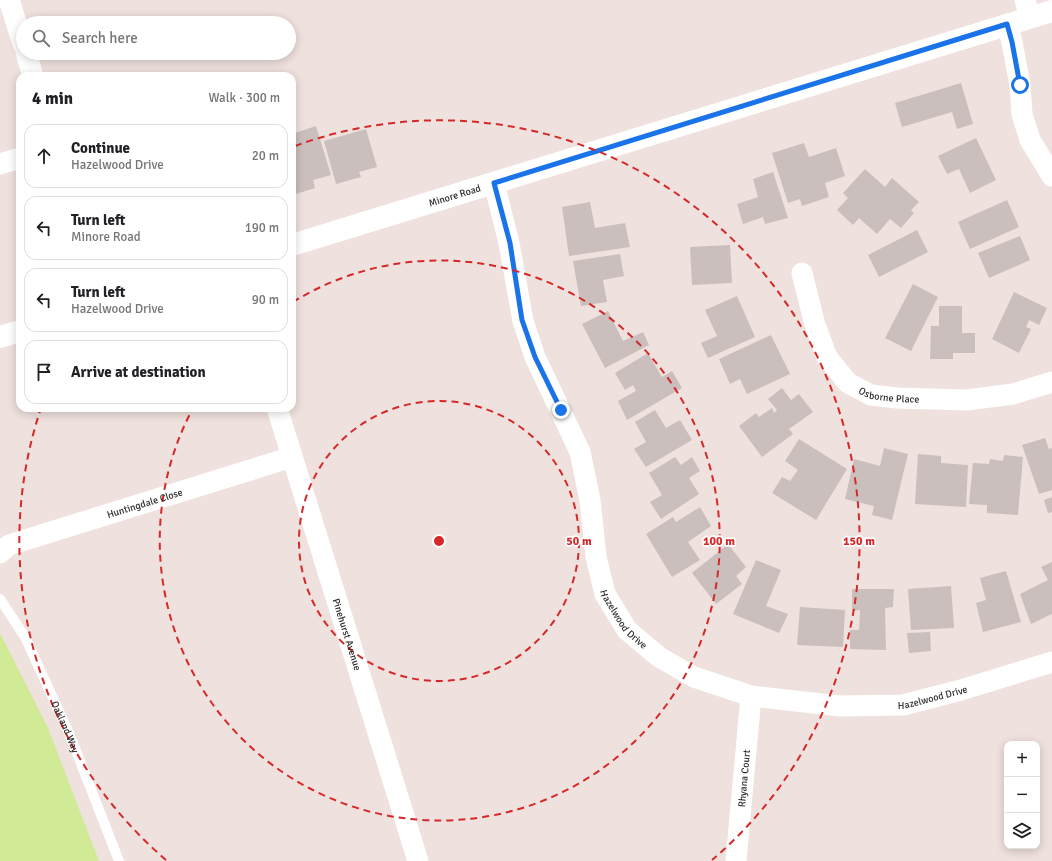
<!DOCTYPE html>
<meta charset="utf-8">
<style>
:root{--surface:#fff;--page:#f6f6f6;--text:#202124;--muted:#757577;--line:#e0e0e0}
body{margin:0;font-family:Signika,sans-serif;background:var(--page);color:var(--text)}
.controls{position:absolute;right:12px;bottom:12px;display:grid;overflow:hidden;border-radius:8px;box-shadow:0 2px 10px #0003}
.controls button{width:36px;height:36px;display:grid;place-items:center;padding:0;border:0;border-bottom:1px solid var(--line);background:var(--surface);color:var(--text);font:20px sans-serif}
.stop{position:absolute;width:12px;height:12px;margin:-9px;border:3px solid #1a73e8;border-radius:50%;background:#fff}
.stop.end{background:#1a73e8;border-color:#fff;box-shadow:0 1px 4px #0008}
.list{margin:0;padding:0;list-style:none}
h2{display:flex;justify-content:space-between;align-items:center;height:52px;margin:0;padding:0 16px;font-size:17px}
h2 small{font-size:13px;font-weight:400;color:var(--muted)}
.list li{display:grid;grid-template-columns:26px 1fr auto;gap:12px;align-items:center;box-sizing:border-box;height:64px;margin:0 8px 8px;padding:0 8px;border:1px solid var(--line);border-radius:12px}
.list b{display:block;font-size:15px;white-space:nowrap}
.list p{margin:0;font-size:13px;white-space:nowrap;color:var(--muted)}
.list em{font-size:13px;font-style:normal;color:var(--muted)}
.icon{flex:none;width:22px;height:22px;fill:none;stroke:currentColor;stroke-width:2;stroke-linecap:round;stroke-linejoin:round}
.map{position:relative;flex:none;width:1052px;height:861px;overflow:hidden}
.search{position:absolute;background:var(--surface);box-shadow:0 2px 10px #0003;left:16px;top:16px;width:280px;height:44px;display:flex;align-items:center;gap:10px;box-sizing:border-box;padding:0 14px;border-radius:22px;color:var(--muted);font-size:15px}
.panel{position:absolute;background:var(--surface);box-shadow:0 2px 10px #0003;left:16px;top:72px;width:280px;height:340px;border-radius:12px}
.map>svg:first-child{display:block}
.green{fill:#d1ea95}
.building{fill:#cabfbc}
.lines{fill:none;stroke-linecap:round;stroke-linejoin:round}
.service{stroke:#fff;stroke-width:10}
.minor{stroke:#fff;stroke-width:21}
.tertiary{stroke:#fff;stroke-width:22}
.route{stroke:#1a73e8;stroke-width:5}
.ring{fill:none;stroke:#d62828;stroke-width:2;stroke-dasharray:7 5}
.labels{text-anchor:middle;stroke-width:3.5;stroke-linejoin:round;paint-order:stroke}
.street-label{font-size:10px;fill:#2c2c2c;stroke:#fff}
.centre{fill:#d62828;stroke:#fff;stroke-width:2}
.ring-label{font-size:12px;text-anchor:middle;font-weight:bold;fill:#d62828;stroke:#fff;stroke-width:3.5;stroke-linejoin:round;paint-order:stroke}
</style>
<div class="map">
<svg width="1052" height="861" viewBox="0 0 1052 861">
<rect width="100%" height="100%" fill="#efe1dd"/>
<path class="green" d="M0 633 48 728 99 861H0Z"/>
<path class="building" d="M961 83 973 124 957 129 952 112 902 127 895 103Z
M316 126 331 175 313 180 315 188 296 194 292 180V172L295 171 292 161V134Z
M366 129 377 167 359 172 361 177 336 184 324 141Z
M976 138 996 180 970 193 959 169 947 174 938 156Z
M804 143 809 157 836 148 845 176 825 183 829 197 802 206 800 199 788 203 772 153Z
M865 169 885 187 892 178 919 202 911 210 914 213 901 228 890 219 877 234 859 218 853 225 837 210 848 198 843 193Z
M773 172 788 218 765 224 763 217 743 224 737 204 758 197 753 179Z
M1007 200 1019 227 970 249 958 222Z
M590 202 595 228 625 223 630 247 569 256 562 207Z
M917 230 928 252 879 277 868 255Z
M1020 236 1030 260 989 278 978 253Z
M730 245 732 283 692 285 690 247Z
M620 254 624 276 603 280 607 302 581 306 573 261Z
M913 284 938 297 911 351 885 338Z
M1014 292 1047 308 1039 325 1029 320 1026 327 1031 329 1019 353 992 339Z
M737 296 755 337 708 358 701 343 717 336 705 310Z
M939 306H962V333H975V353H953V359H930L931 326H939Z
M608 311 623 341 643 332 649 345 605 368 582 324Z
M771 335 790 374 747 394 740 379 730 384 719 359Z
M648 353 662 377 672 371 682 388 627 420 618 401 636 391 633 385 625 390 615 373Z
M782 388 791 400 799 394 813 412 789 429 793 434 762 457 739 426 756 413 759 417 772 408 774 413 777 410 768 399Z
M655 410 666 428 680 420 692 440 646 467 634 449 646 442 635 422Z
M1045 438 1049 449 1052 448V490L1039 494 1022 445Z
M799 439 847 469 816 520 772 493 782 477 790 481 798 470 785 461Z
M884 448 908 454 892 520 872 515 874 506 845 499 854 459 880 466Z
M918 454 941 456V463L968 465 966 507 915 504Z
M1004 455 1023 457 1018 515 987 513V505L969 504 973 463 989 464 990 459 1003 461Z
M675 457 681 465 692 457 700 471 689 478 699 494 661 519 650 502 662 495 649 473Z
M1052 497V512L1048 513 1044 500Z
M700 507 711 526 688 542 700 560 672 577 646 534 673 517 676 522Z
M728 544 746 567 736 576 742 584 716 604 692 573Z
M756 560 781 570 766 606 788 614 779 633 733 614Z
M1052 562V614L1031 624 1020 594 1048 580 1041 567Z
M1006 571 1021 622 983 632 976 603 986 600 980 578Z
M951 586 954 628 911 630 908 589Z
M852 589H894L893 607 885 608 886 650 850 649V630H859L860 610 852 611Z
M800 607 845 610 843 647 797 645Z
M930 632 931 651 909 653 907 633Z"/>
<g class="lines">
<path class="service" id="s1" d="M0 599 25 637 69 733 119 861"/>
<g class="minor">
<path d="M9 0 23 44"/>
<path d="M1025 0 1030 17"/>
<path d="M1007 24 1012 42 1020 85 1022 114 1030 140 1052 176"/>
<path d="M26 53 33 76"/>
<path d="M0 164 20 158"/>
<path id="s2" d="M494 183 509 243 523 321 535 357 580 452 590 500 596 557 605 594 627 630 659 657 694 677 751 696 840 706 903 705 961 690 1052 662"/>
<path id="s3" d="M802 273 815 325 827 357 848 383 871 395 897 398 967 400 1013 394 1052 382"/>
<path id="s4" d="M277 408 418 861"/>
<path id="s5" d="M0 553 9 545 292 457"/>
<path id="s6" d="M736 861 751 696"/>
</g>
<g class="tertiary">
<path id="s7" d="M292 245 1052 11"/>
<path d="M0 337 20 331"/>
</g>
</g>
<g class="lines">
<path class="route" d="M561 410 535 357 522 320 510 243 494 183 1007 24 1012 42 1020 85"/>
</g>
<g class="ring">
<circle cx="439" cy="541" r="140"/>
<path d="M293 302A280 280 0 1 1 192 410"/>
<path d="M166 860A420 420 0 0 1 40 411M295 146A420 420 0 0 1 712 860"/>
</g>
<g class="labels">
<g class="street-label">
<text dy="4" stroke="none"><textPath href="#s7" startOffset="170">Minore Road</textPath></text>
<text dy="4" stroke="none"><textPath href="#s3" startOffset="165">Osborne Place</textPath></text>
<text dy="4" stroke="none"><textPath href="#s5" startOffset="154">Huntingdale Close</textPath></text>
<text dy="4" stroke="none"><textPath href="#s2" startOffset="460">Hazelwood Drive</textPath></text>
<text dy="4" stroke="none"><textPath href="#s4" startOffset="237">Pinehurst Avenue</textPath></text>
<text dy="4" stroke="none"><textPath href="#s2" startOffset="796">Hazelwood Drive</textPath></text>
<text dy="4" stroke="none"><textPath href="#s1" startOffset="144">Oakland Way</textPath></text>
<text dy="4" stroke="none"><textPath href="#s6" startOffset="83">Rhyana Court</textPath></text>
</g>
</g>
<circle cx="439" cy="541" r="6" class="centre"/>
<g class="ring-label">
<text x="579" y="545">50 m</text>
<text x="719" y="545">100 m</text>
<text x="859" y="545">150 m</text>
</g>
</svg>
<div class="controls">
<button>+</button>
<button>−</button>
<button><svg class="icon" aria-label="layers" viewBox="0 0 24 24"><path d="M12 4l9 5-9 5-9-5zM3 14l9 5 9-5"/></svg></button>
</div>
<div class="stop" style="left:1020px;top:85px"></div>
<div class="stop end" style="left:561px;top:410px"></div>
<div class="search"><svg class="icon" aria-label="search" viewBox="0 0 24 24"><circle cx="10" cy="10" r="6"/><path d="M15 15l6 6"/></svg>Search here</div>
<section class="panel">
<h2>4 min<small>Walk · 300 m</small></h2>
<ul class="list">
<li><svg class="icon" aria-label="ahead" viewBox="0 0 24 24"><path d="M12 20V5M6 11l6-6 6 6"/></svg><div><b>Continue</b><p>Hazelwood Drive</p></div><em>20 m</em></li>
<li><svg class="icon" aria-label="left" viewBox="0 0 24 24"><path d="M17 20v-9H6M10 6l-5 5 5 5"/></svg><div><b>Turn left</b><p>Minore Road</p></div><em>190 m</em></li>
<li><svg class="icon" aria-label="left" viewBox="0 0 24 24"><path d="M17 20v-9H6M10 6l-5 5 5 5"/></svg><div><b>Turn left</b><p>Hazelwood Drive</p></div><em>90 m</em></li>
<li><svg class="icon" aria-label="arrive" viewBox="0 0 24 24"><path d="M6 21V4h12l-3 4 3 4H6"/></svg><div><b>Arrive at destination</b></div></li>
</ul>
</section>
</div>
